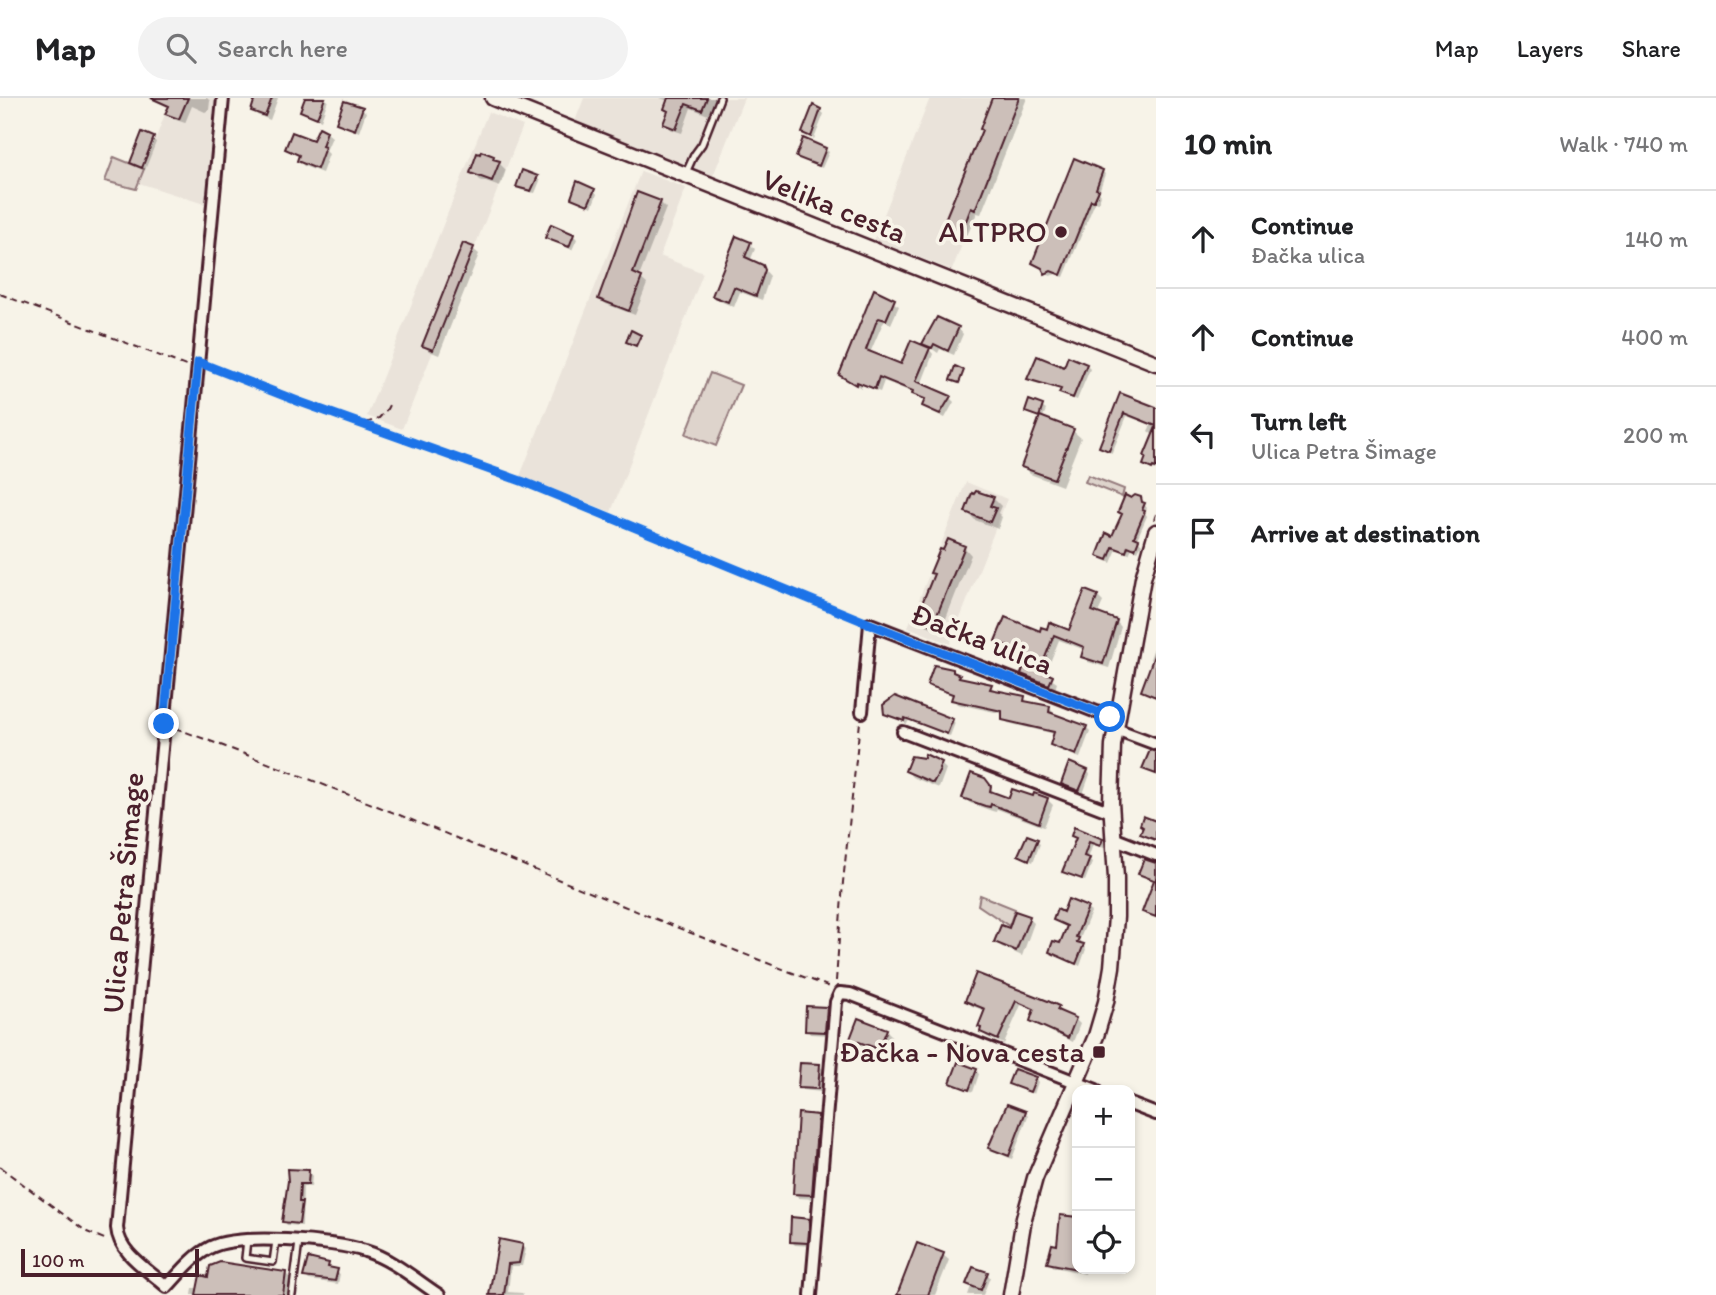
<!DOCTYPE html>
<meta charset="utf-8">
<style>
:root{--surface:#fff;--page:#f2f2f2;--text:#202124;--muted:#757577;--line:#e0e0e0}
body{margin:0;font-family:Itim,sans-serif;background:var(--page);color:var(--text)}
.controls{position:absolute;right:21px;bottom:21px;display:grid;overflow:hidden;border-radius:14px;box-shadow:0 4px 10px #0003}
.controls button{width:63px;height:63px;display:grid;place-items:center;padding:0;border:0;border-bottom:2px solid var(--line);background:var(--surface);color:var(--text);font:35px sans-serif}
.scale{position:absolute;left:21px;bottom:18px;width:178px;box-sizing:border-box;padding-left:7px;border:4px solid #4a1f2b;border-top:0;font-size:19px;line-height:24px;white-space:nowrap;color:#4a1f2b;-webkit-text-stroke:5px #f7f3e8;paint-order:stroke}
.stop{position:absolute;width:21px;height:21px;margin:-16px;border:5px solid #1a73e8;border-radius:50%;background:#fff}
.stop.end{background:#1a73e8;border-color:#fff;box-shadow:0 2px 7px #0008}
.list{margin:0;padding:0;list-style:none}
h2{display:flex;justify-content:space-between;align-items:center;height:91px;margin:0;padding:0 28px;font-size:30px}
h2 small{font-size:23px;font-weight:400;color:var(--muted)}
.list li{display:grid;grid-template-columns:46px 1fr auto;gap:21px;align-items:center;box-sizing:border-box;height:98px;padding:0 28px;border-top:2px solid var(--line)}
.list b{display:block;font-size:26px;white-space:nowrap}
.list p{margin:0;font-size:23px;white-space:nowrap;color:var(--muted)}
.list em{font-size:23px;font-style:normal;color:var(--muted)}
.icon{flex:none;width:38px;height:38px;fill:none;stroke:currentColor;stroke-width:2;stroke-linecap:round;stroke-linejoin:round}
.map{position:relative;flex:none;width:1156px;height:1197px;overflow:hidden}
header{display:flex;align-items:center;gap:42px;box-sizing:border-box;height:98px;padding:0 35px;background:var(--surface);border-bottom:2px solid var(--line)}
header strong{font-size:33px}
nav{display:flex;gap:38px;margin-inline-start:auto;font-size:24px}
.search{width:490px;height:63px;background:var(--page);display:flex;align-items:center;gap:18px;box-sizing:border-box;padding:0 24px;border-radius:38px;color:var(--muted);font-size:26px}
main{display:flex}
aside{flex:1;background:var(--surface)}
.map>svg:first-child{display:block}
.built{fill:#eae3da}
.green{fill:#ded4cc;stroke:#947a7c;stroke-width:2}
.shadow{fill:#0003}
.building{fill:#ccbfb9;stroke:#4a1f2b;stroke-width:2}
.lines{fill:none;stroke-linecap:round;stroke-linejoin:round}
.lane-casing{stroke:#4a1f2b;stroke-width:10}
.street-casing{stroke:#4a1f2b;stroke-width:16}
.secondary-casing{stroke:#4a1f2b;stroke-width:19}
.path{stroke:#4a1f2b;stroke-width:2;stroke-dasharray:7 5;stroke-linecap:butt}
.lane{stroke:#f7f3e8;stroke-width:5}
.street{stroke:#f7f3e8;stroke-width:10}
.secondary{stroke:#f7f3e8;stroke-width:14}
.route{stroke:#1a73e8;stroke-width:9}
.poi-dot{fill:#4a1f2b;stroke:#f7f3e8;stroke-width:2.5}
.labels{text-anchor:middle;stroke-width:7;stroke-linejoin:round;paint-order:stroke}
.street-label{font-size:30px;fill:#4a1f2b;stroke:#f7f3e8}
.poi-label{font-size:30px;fill:#4a1f2b;stroke:#f7f3e8;text-anchor:end}
</style>
<header>
<strong>Map</strong>
<div class="search"><svg class="icon" aria-label="search" viewBox="0 0 24 24"><circle cx="10" cy="10" r="6"/><path d="M15 15l6 6"/></svg>Search here</div>
<nav><a>Map</a><a>Layers</a><a>Share</a></nav>
</header>
<main>
<div class="map">
<svg width="1156" height="1197" viewBox="0 0 1156 1197">
<rect width="100%" height="100%" fill="#f7f3e8"/>
<filter id="ink" filterUnits="userSpaceOnUse"><feTurbulence type="fractalNoise" baseFrequency=".0143" numOctaves="2"/><feDisplacementMap in="SourceGraphic" scale="14" xChannelSelector="R" yChannelSelector="G"/><feConvolveMatrix kernelMatrix="1 2 1 2 8 2 1 2 1" color-interpolation-filters="sRGB"/></filter>
<g filter="url(#ink)">
<path class="built" d="M171 0H218L207 107 139 85Z
M584 0H744L713 78 574 26Z
M930 0H1020L952 172 874 142Z
M488 14 523 28 402 331 367 318Z
M641 73 686 90 660 158 703 175 611 414 520 378Z
M966 384 1007 401 950 546 908 529Z"/>
<path class="green" d="M114 59 144 71 136 91 105 83Z
M710 275 741 287 716 348 686 336Z
M1088 377 1124 391 1122 399 1085 384Z
M980 797 1015 811 1009 828 978 807Z"/>
<path class="shadow" d="M149 0H207L210 3 209 12 205 14 192 8 185 25 173 21 168 15 170 10Z
M257 0H278L270 22 257 17 253 12Z
M306 0 328 2 321 22 302 13Z
M660 0H715L708 17 691 10 682 35 670 31 665 25 669 14 666 11 669 3Z
M993 0H1027L981 116 977 115 966 140 951 137 944 129 984 32Z
M362 11 366 14 359 34 338 25Z
M820 12 824 16 814 41 804 34Z
M326 34 332 39 326 53 329 56 322 75 304 68 299 63 300 59 287 51 314 45Z
M153 41 156 44 145 72 135 68 132 65Z
M825 51 829 54 822 70 798 58Z
M493 59 506 72 500 89 480 82 472 74Z
M1102 73 1105 76 1099 94 1101 97 1098 105 1095 104 1064 179 1056 176 1050 178 1045 171 1034 165Z
M537 80 540 83 535 95 521 92 518 88Z
M594 92 597 96 592 109 573 99Z
M660 104 666 110 639 179 647 186 635 217 606 206 600 200Z
M573 137 577 141 572 152 547 139Z
M750 146 755 151 750 163 762 169 770 178 762 202 740 194 734 209 720 203 714 198Z
M473 151 479 156 439 257 429 253 424 248Z
M875 193 899 208 891 226 885 223 882 227 870 255 902 268 929 251 933 256 921 287 950 300 954 304 945 320 929 312 924 308 926 303 914 295 884 283 880 294 862 287 861 290 841 276Z
M958 230 963 236 954 257 940 251 938 255 924 245Z
M1086 267 1090 271 1077 302 1065 297 1062 292 1032 284 1029 280Z
M1121 297 1156 311V372L1145 367 1154 338 1148 333 1151 327 1127 318 1112 355 1101 349Z
M1042 309 1046 312 1042 321 1073 333 1081 340 1062 388 1030 376 1023 369 1041 321 1027 314Z
M993 400 1001 408 998 415 1002 419 998 431 975 422 967 414Z
M1140 401 1147 410 1145 415 1147 418 1137 441 1142 446 1138 453 1132 450 1129 456 1117 451 1111 465 1102 461 1099 458 1113 440 1131 402Z
M964 449 971 457 941 533 926 527 918 519 935 477 933 475Z
M1097 498 1103 504 1097 517 1116 523 1121 529 1109 570 1088 564 1083 558 1085 552 1059 542 1045 577 1057 585 1055 591 1028 581 1022 576 1029 559 1002 548 997 543 1040 535 1070 534Z
M1155 546H1156V593L1153 564 1150 561Z
M952 573 963 581 991 587 994 594 1024 600 1028 606 1049 610 1053 614V617L1086 629 1090 633 1080 660 1056 651 1052 647 1055 636 1008 625 1004 621V616L957 606 953 602 954 598 933 590 929 586Z
M886 615 952 622 955 625 950 638 909 622 907 626Z
M941 666 946 671 939 690 912 679 907 673Z
M1087 673 1090 676 1083 696 1063 686Z
M990 688 995 697 1010 702 1047 701 1053 707 1044 729 997 711 996 714 992 713 970 705 964 700Z
M1073 738 1102 742 1105 745 1104 750 1093 746 1088 761 1092 765 1085 783 1065 774 1077 741Z
M1037 743 1040 746 1033 764 1024 760 1020 756Z
M1087 811 1091 814 1079 843 1086 851 1080 868 1051 853 1061 847 1068 829 1055 821 1064 816Z
M1029 820 1034 825 1022 858 1002 849 996 844Z
M977 877 1057 910 1075 921 1080 926 1073 944 1037 927 1032 922 1035 913 1021 907 1004 946 987 939 982 934 986 913 972 908 967 903Z
M826 911 830 914 828 937 810 936 807 932Z
M886 932 892 938 885 956 858 946 852 940Z
M819 968 823 971 821 994 803 992 800 989Z
M976 973 979 976 973 994 952 984Z
M1035 980 1038 984 1034 996 1010 985Z
M1025 1014 1028 1018 1012 1061 993 1053 990 1050Z
M818 1018 822 1023 816 1101 799 1100 795 1096Z
M289 1073 309 1074 312 1078 311 1089 303 1088 302 1128 287 1127 284 1123Z
M1061 1119 1077 1120V1171H1086L1085 1176 1054 1169 1049 1165 1059 1149Z
M809 1122 812 1126 810 1148 795 1147 791 1143Z
M501 1143 522 1147 526 1151 522 1168H511L508 1194 522 1195 524 1197H491Z
M943 1157 949 1162 935 1197H899Z
M328 1166 332 1172 340 1176 338 1186 309 1182 305 1178Z
M286 1176 291 1181 289 1197H192L193 1190H199L210 1181Z
M987 1176 990 1179 983 1197H968L971 1188 968 1186Z"/>
<path class="building" d="M151 0H188L179 21 165 16 169 8Z
M255 0H272L265 18 251 13Z
M305 0H325L317 20 300 13Z
M668 0H707L702 12 686 6 676 31 663 26 668 13 664 11Z
M992 0H1019L975 112 971 110 961 136 945 134 942 129 982 32 980 31Z
M344 3 363 9 355 32 336 25Z
M813 7 821 11 811 39 802 35Z
M319 29 327 33 322 48 325 49 317 71 297 63 299 57 285 51 292 34 313 42Z
M142 34 154 39 142 70 130 65Z
M803 40 826 50 819 68 796 59Z
M481 53 494 58 493 61 500 63 492 83 470 75 477 55 480 56Z
M1074 60 1103 72 1096 91 1099 92 1094 103 1091 102 1061 177 1051 173 1045 176 1042 170 1032 165Z
M522 72 538 78 531 93 516 89Z
M577 83 595 91 588 107 571 100Z
M637 94 661 103 633 175 642 179 629 213 598 201Z
M551 126 574 136 569 149 545 140Z
M736 138 751 144 745 159 763 167 765 172 756 198 734 189 728 204 712 198Z
M463 145 474 149 433 252 422 248Z
M874 191 895 201 886 222 879 220 877 222 866 252 901 266 911 242 930 250 916 283 951 298 940 316 922 308 925 301 912 296 913 293 879 279 875 291 857 284 856 287 839 277Z
M937 219 959 229 948 253 934 246 932 250 922 246Z
M631 232 641 237 636 248 626 244Z
M1037 258 1064 269 1068 258 1087 266 1073 300 1059 295 1061 291 1027 281Z
M955 268 964 272 959 285 950 282Z
M1120 295 1156 309V328L1124 315 1109 353 1099 349Z
M1029 302 1043 307 1039 319 1025 314Z
M1040 318 1074 331 1054 381 1021 369Z
M1156 329V370L1153 369 1152 371 1143 367 1146 359 1144 358Z
M976 393 994 399 990 408 996 410 990 424 965 414 972 395 974 396Z
M1125 397 1131 400 1135 397 1141 399 1142 404 1145 405 1142 412 1145 413 1134 439 1139 441 1135 451 1128 448 1126 454 1113 449 1108 462 1097 458 1106 435 1112 438 1122 416 1118 414Z
M948 441 965 448 933 527 916 520 934 476 930 475 940 451 943 452Z
M1085 492 1098 497 1092 513 1117 522 1103 566 1081 559 1084 549 1054 537 1040 572 1053 578 1049 587 1021 576 1028 557 995 543 1005 519 1040 533 1041 529 1047 531 1049 524 1069 532Z
M1155 555H1156V599L1141 593Z
M934 567 953 571V574L960 577 959 579 992 586 990 591 1025 598 1024 603 1050 608 1049 614 1087 628 1076 657 1050 647 1054 634 1002 622V613L951 602 953 596 927 587Z
M895 598 953 621 947 636 905 620 904 623 884 616 883 607Z
M1150 652 1156 654V676L1142 671Z
M925 656 942 664 939 671 940 672 933 685 905 673 911 658 924 660Z
M1069 664 1088 672 1079 693 1061 686Z
M971 675 985 680 991 688 990 693 1009 700 1012 691 1033 698 1034 695 1048 700 1039 725 991 706 990 709 985 708 962 700Z
M1143 718 1156 723V742L1140 736 1143 729 1140 727Z
M1074 729 1103 741 1100 748 1089 744 1084 758 1090 760 1082 781 1062 774 1076 740 1071 738Z
M1027 737 1038 741 1029 762 1018 757Z
M1144 761 1156 765V819L1142 814 1154 782 1138 776Z
M1068 801 1088 809 1076 839 1079 840 1077 844 1084 846 1076 866 1049 854 1053 843 1060 845 1067 828 1053 822 1057 811 1063 814Z
M1015 813 1030 818 1016 853 994 844 1001 827 1009 830Z
M976 875 1048 903 1059 908 1057 912 1076 920 1068 940 1030 923 1034 911 1016 903 998 942 980 934 981 930 978 929 985 911 965 903Z
M806 908 827 909 825 934 805 933Z
M858 920 887 931 879 951 850 941Z
M958 964 977 971 969 992 950 985Z
M800 965 820 966 818 991 798 990Z
M1014 971 1036 979 1030 994 1008 986Z
M1007 1006 1026 1013 1009 1058 988 1050Z
M798 1015 818 1017 812 1097 793 1096Z
M287 1071 309 1072 308 1086H300L299 1104H302L299 1126 282 1124 288 1083Z
M1060 1117 1077 1119V1171L1047 1165 1052 1146 1057 1147Z
M791 1119 810 1121 808 1145 790 1144Z
M499 1141 523 1146 519 1165 508 1166 504 1197H489Z
M917 1145 944 1155 928 1197H897Z
M308 1160 329 1165 328 1169 338 1171 335 1183 303 1179Z
M220 1164 286 1174 283 1197H196L200 1177 208 1179 210 1168Z
M973 1169 988 1174 981 1192 966 1186Z"/>
<g class="lines">
<defs>
<path id="lane" d="M685 77 694 57 702 46 720 0
M247 1142 245 1160 273 1164 276 1143
M292 1197 299 1144"/>
<path id="street" d="M862 614 870 526 1117 622
M1116 631 1156 646
M903 634 1111 714
M1113 740 1156 757
M1130 1006 1156 1016
M167 1189C149 1172 119 1156 117 1130L223 0
M167 1189C181 1174 193 1158 211 1149 239 1135 334 1143 365 1153 392 1161 416 1182 439 1197
M811 1197 836 904 840 895 850 896 1096 992"/>
<path id="secondary" d="M493 0 1156 265
M1011 1197 1024 1120 1035 1080 1096 938 1106 904 1112 869 1116 819V780L1111 704 1113 647 1143 480 1156 434"/>
</defs>
<use href="#lane" class="lane-casing"/>
<use href="#street" class="street-casing"/>
<use href="#secondary" class="secondary-casing"/>
<path class="path" d="M0 196 186 268
M208 268 300 304 364 326 379 320 387 311 391 303
M364 326 524 384 858 521
M1154 422 1156 416
M175 630C395 711 610 806 830 889
M836 883 843 784 860 624
M0 1069 87 1134 107 1142"/>
<use href="#lane" class="lane"/>
<use href="#street" class="street"/>
<use href="#secondary" class="secondary"/>
</g>
</g>
<g class="lines" filter="url(#ink)">
<path class="route" d="M164 626 198 264 300 304 524 384 870 526 1110 619"/>
</g>
<g class="poi-dot">
<circle cx="1061" cy="134" r="7"/>
<rect x="1092" y="947" width="14" height="14" rx="3.5"/>
</g>
<g class="labels">
<g class="street-label">
<text transform="translate(834 108) rotate(22)" y="10">Velika cesta</text>
<text transform="translate(982 541) rotate(21)" y="10">Đačka ulica</text>
<text transform="translate(123 795) rotate(-85)" y="10">Ulica Petra Šimage</text>
</g>
<g class="poi-label">
<text x="1047" y="144">ALTPRO</text>
<text x="1085" y="964">Đačka - Nova cesta</text>
</g>
</g>
</svg>
<div class="controls">
<button>+</button>
<button>−</button>
<button><svg class="icon" aria-label="locate" viewBox="0 0 24 24"><circle cx="12" cy="12" r="6"/><path d="M12 2v4M12 18v4M2 12h4M18 12h4"/></svg></button>
</div>
<div class="scale">100 m</div>
<div class="stop" style="left:1110px;top:619px"></div>
<div class="stop end" style="left:164px;top:626px"></div>
</div>
<aside>
<h2>10 min<small>Walk · 740 m</small></h2>
<ul class="list">
<li><svg class="icon" aria-label="ahead" viewBox="0 0 24 24"><path d="M12 20V5M6 11l6-6 6 6"/></svg><div><b>Continue</b><p>Đačka ulica</p></div><em>140 m</em></li>
<li><svg class="icon" aria-label="ahead" viewBox="0 0 24 24"><path d="M12 20V5M6 11l6-6 6 6"/></svg><div><b>Continue</b></div><em>400 m</em></li>
<li><svg class="icon" aria-label="left" viewBox="0 0 24 24"><path d="M17 20v-9H6M10 6l-5 5 5 5"/></svg><div><b>Turn left</b><p>Ulica Petra Šimage</p></div><em>200 m</em></li>
<li><svg class="icon" aria-label="arrive" viewBox="0 0 24 24"><path d="M6 21V4h12l-3 4 3 4H6"/></svg><div><b>Arrive at destination</b></div></li>
</ul>
</aside>
</main>
